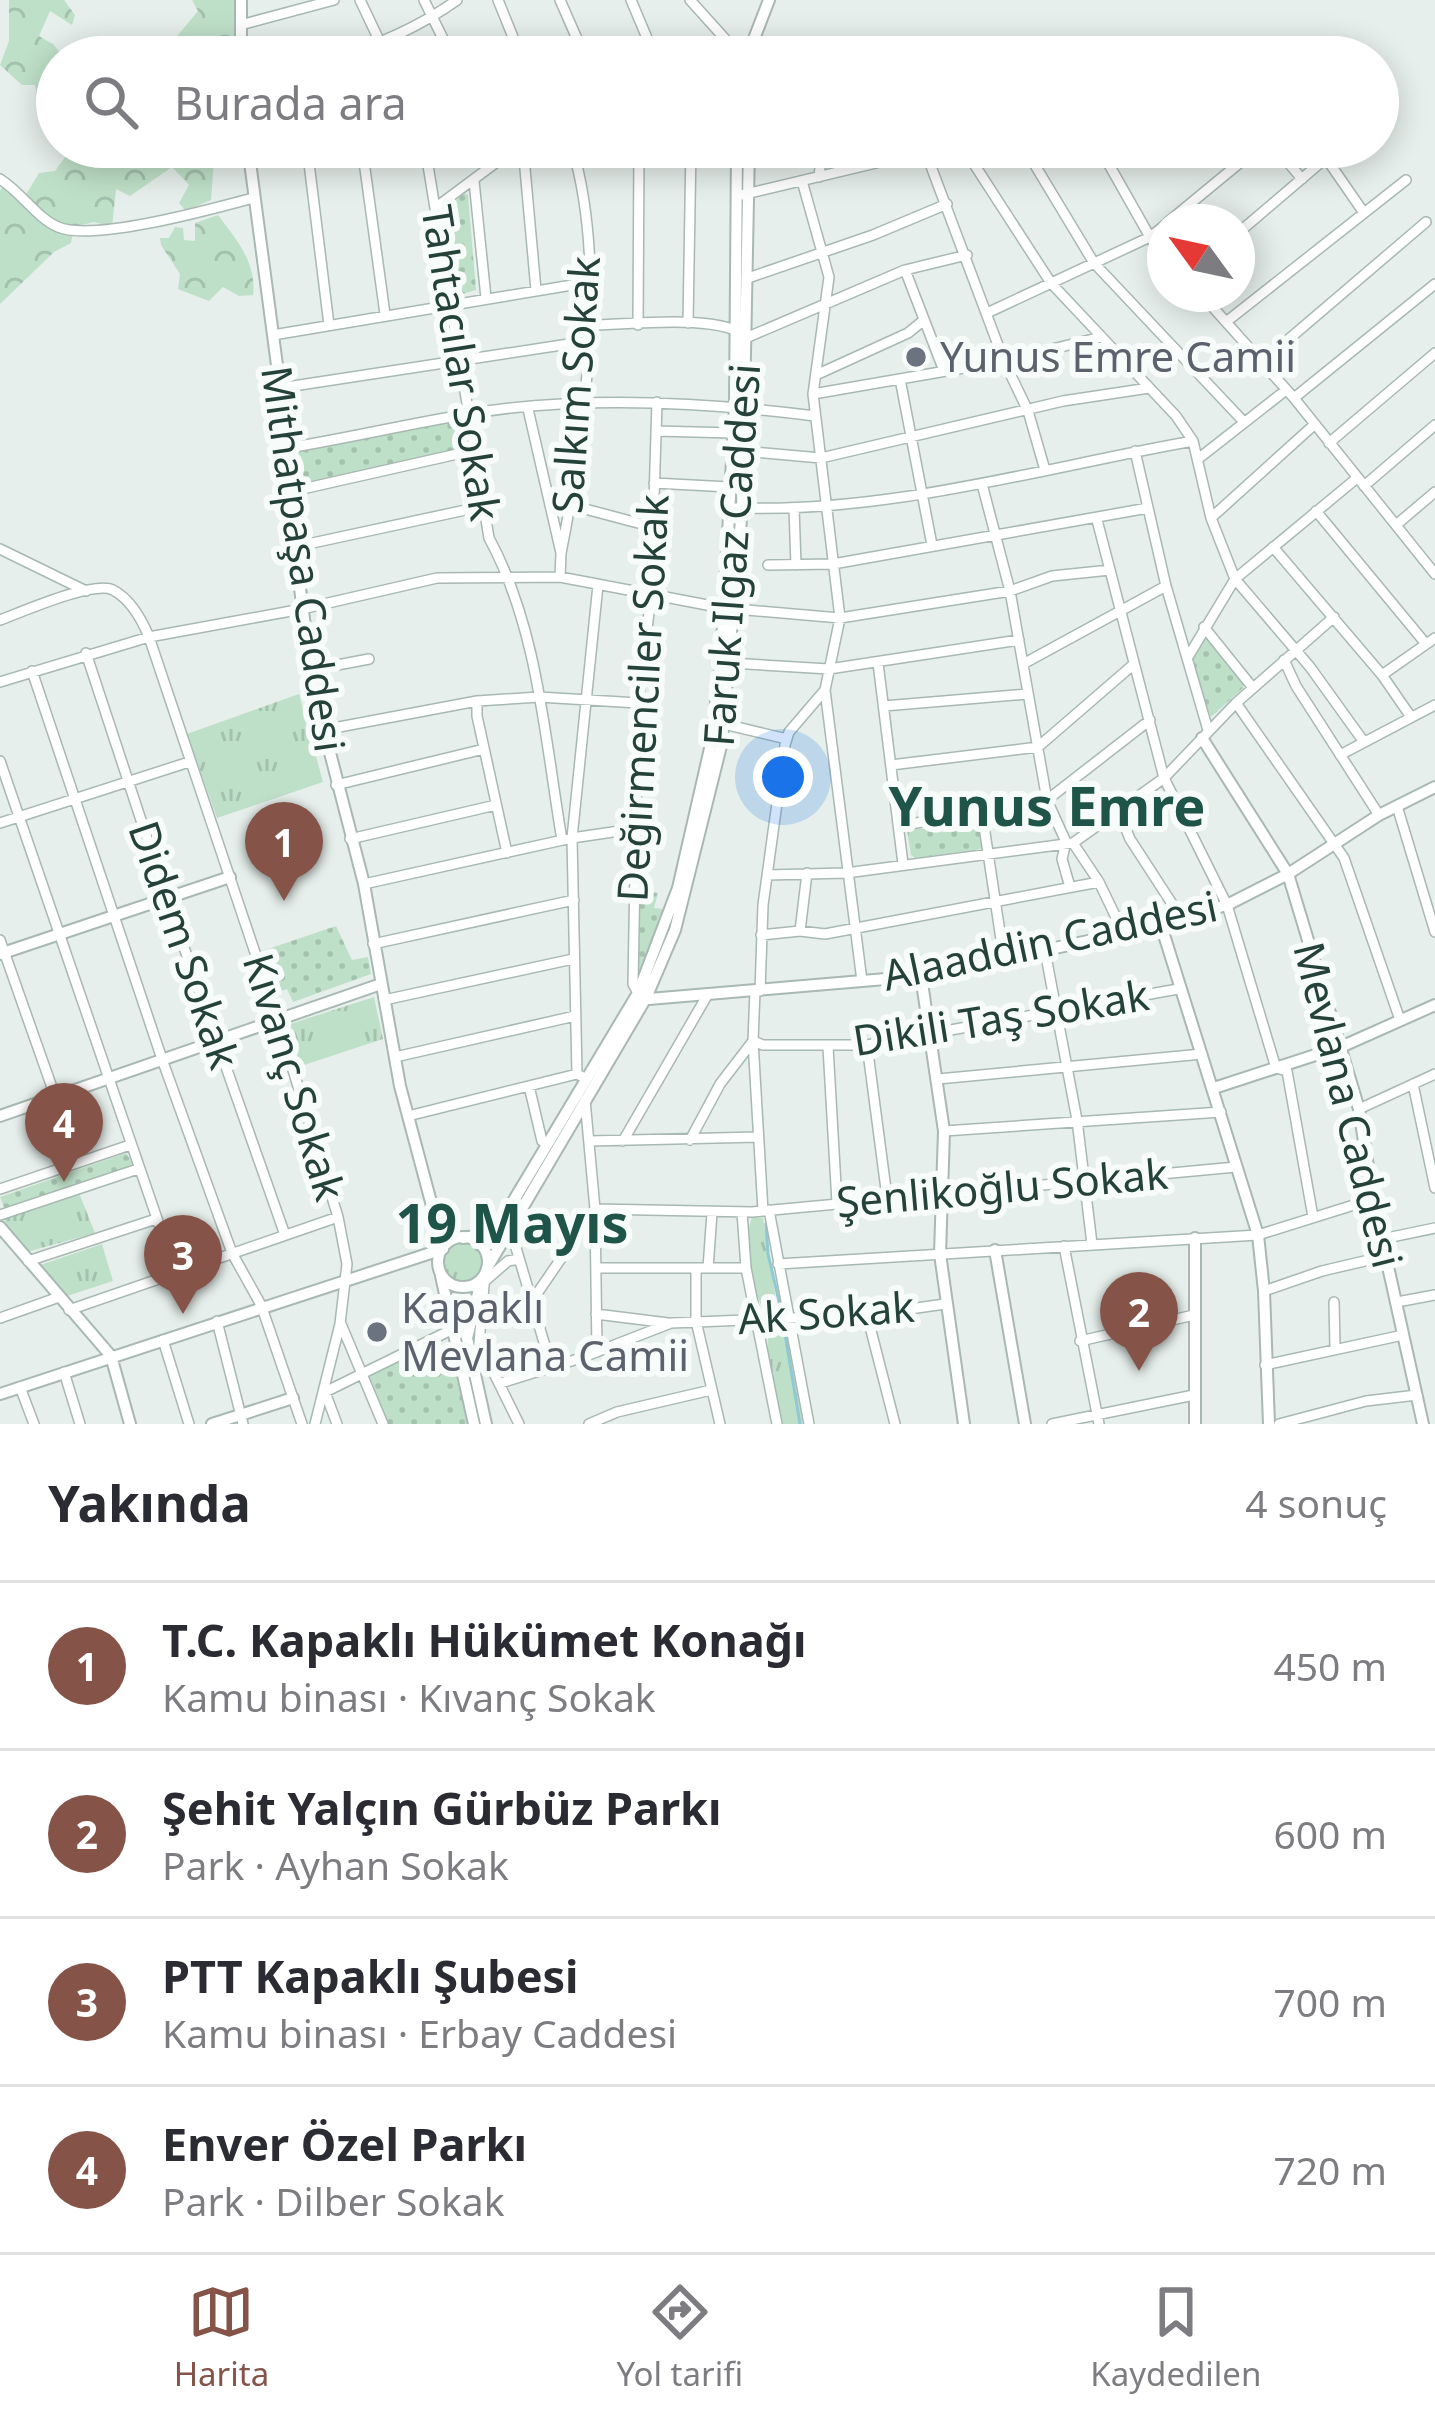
<!DOCTYPE html>
<html lang="tr">
<meta charset="utf-8">
<style>
:root{--surface:#fff;--page:#f2f2f3;--text:#2b2b33;--muted:#7c7c81;--line:#e1e1e2;--accent:#855347}
body{margin:0;font-family:"Noto Sans",sans-serif;background:var(--page);color:var(--text)}
.compass{position:absolute;left:1147px;top:204px;width:108px;height:108px;border-radius:50%;background:var(--surface);box-shadow:0 6px 30px #0003;rotate:303deg}
.you{position:absolute;left:783px;top:777px;width:42px;height:42px;margin:-30px;border:9px solid #fff;border-radius:50%;background:#1a73e8;box-shadow:0 0 0 18px #1a73e833}
.badge{display:grid;place-items:center;width:78px;height:78px;border-radius:50%;background:var(--accent);color:#fff;font-size:39px;font-weight:700}
.pin{position:absolute;translate:-50% -99px;filter:drop-shadow(0 3px 6px #0008)}
.pin::after{content:'';position:absolute;top:63px;width:42px;height:36px;background:inherit;clip-path:polygon(0 0,100% 0,50% 100%)}
.list{margin:0;padding:0;list-style:none}
h2{display:flex;justify-content:space-between;align-items:center;height:156px;margin:0;padding:0 48px;font-size:51px}
h2 small{font-size:39px;font-weight:400;color:var(--muted)}
.list li{display:grid;grid-template-columns:78px 1fr auto;gap:36px;align-items:center;box-sizing:border-box;height:168px;padding:0 48px;border-top:3px solid var(--line)}
.list b{display:block;font-size:45px;white-space:nowrap}
.list p{margin:0;font-size:39px;white-space:nowrap;color:var(--muted)}
.list em{font-size:39px;font-style:normal;color:var(--muted)}
.icon{flex:none;width:66px;height:66px;fill:none;stroke:currentColor;stroke-width:2;stroke-linecap:round;stroke-linejoin:round}
.map{position:relative;flex:none;width:1435px;height:1424px;overflow:hidden}
.search{position:absolute;background:var(--surface);box-shadow:0 6px 30px #0003;left:36px;right:36px;top:36px;height:132px;display:flex;align-items:center;gap:30px;box-sizing:border-box;padding:0 42px;border-radius:66px;color:var(--muted);font-size:45px}
.sheet{height:828px;background:var(--surface)}
nav{display:flex;justify-content:space-around;align-items:center;box-sizing:border-box;height:168px;border-top:3px solid var(--line);background:var(--surface);font-size:33px;color:var(--muted)}
nav a{display:grid;justify-items:center;gap:6px}
nav .on{color:var(--accent)}
.map>svg:first-child{display:block}
.grass{fill:url(#grass-tufts)}
.forest{fill:url(#forest-crowns)}
.park{fill:url(#park-dots)}
.lines{fill:none;stroke-linecap:round;stroke-linejoin:round}
.stream{stroke:#8ec9d4;stroke-width:3}
.minor-casing{stroke:#a8b8b2;stroke-width:12}
.tertiary-casing{stroke:#a8b8b2;stroke-width:14}
.minor{stroke:#fff;stroke-width:9}
.tertiary{stroke:#fff;stroke-width:10}
.worship-dot{fill:#6b7280;stroke:#f7fbf9;stroke-width:4.5}
.labels{text-anchor:middle;stroke-width:12;stroke-linejoin:round;paint-order:stroke}
.worship-label{font-size:42px;fill:#5b616d;stroke:#f7fbf9;text-anchor:start}
.street-label{font-size:42px;fill:#24423a;stroke:#f7fbf9}
.district-label{font-size:54px;font-weight:bold;fill:#1f5548;stroke:#f7fbf9}
</style>
<div class="map">
<svg width="1435" height="1424" viewBox="0 0 1435 1424">
<defs>
<pattern id="grass-tufts" width="24" height="20" patternUnits="userSpaceOnUse" patternTransform="scale(3)"><rect width="24" height="20" fill="#bfe0c8"/><path d="M3 7l-1-3M5 7V3M7 7l1-3M15 17l-1-3M17 17v-4M19 17l1-3" fill="none" stroke="#a4c1ad"/></pattern>
<pattern id="forest-crowns" width="20" height="18" patternUnits="userSpaceOnUse" patternTransform="scale(3)"><rect width="20" height="18" fill="#bfe0c8"/><path d="M2 6a3 3 0 1 1 6 0M12 15a3 3 0 1 1 6 0" fill="none" stroke="#a4c1ad"/></pattern>
<pattern id="park-dots" width="8" height="8" patternUnits="userSpaceOnUse" patternTransform="scale(3)"><rect width="8" height="8" fill="#bfe0c8"/><path d="M2 2h.1M6 6h.1" fill="none" stroke="#a4c1ad" stroke-width="1.8" stroke-linecap="round"/></pattern>
</defs>
<rect width="100%" height="100%" fill="#e6efeb"/>
<path class="grass" d="M299 694 323 782 217 818 187 734Z
M374 997 383 1039 301 1066 287 1025Z
M79 1193 95 1233 27 1252 4 1224 5 1218Z
M752 1217 763 1218 778 1313 767 1314C749 1287 741 1248 752 1217Z
M444 1262a20 20 0 1 1 40 0a20 20 0 1 1-40 0Z
M102 1244 113 1281 67 1296 40 1265Z
M780 1325 786 1331 804 1424H782L767 1349 769 1332Z"/>
<path class="forest" d="M9 0H64L75 15 72 25 50 11 39 36 54 45 63 57H57V90L51 101 37 96 35 85H22L0 65 9 41Z
M192 0H236L234 57H142V53L169 46 198 11Z
M65 147H219L214 160 211 200 186 211 179 203 189 185 172 167 130 196 116 189 112 227 94 222 74 227 71 243 54 252 0 304V190L8 184 25 196 39 173 55 171 68 153Z
M218 215C236 239 257 263 253 295L239 296 223 287 209 301 178 289 180 274 161 245 160 238H169L175 227 183 228 184 240 195 241V223Z"/>
<path class="park" d="M464 193 468 195 476 290 456 296 452 293 442 214Z
M460 420 466 449 299 487 295 453Z
M1207 634 1243 683V688L1211 717 1190 658 1201 637Z
M982 822V849L915 858 911 855 907 830Z
M637 890 658 893 654 908 668 910 637 977Z
M336 926 352 960 368 957 371 974 293 1002 287 989 278 992 262 951Z
M126 1153 134 1165 5 1210 0 1197Z
M428 1346 434 1375 456 1370 467 1424H386L369 1382 370 1374Z"/>
<g class="lines">
<path class="stream" d="M766 1224 768 1254 782 1314
M785 1334 800 1424"/>
<defs>
<path id="minor" d="M360 0 387 57
M424 0 452 57
M498 0 521 57
M560 0 585 57
M631 0 655 57
M690 0 727 41 748 51
M244 24 334 0
M337 57C381 44 419 27 457 0
M688 57 727 41
M307 147 329 325
M362 147 385 314
M425 147 489 538C538 628 545 740 562 840
M523 147 536 290
M963 147 1051 283 1176 416 1193 441 1211 518 1235 579 1310 667 1364 742
M1024 147 1094 263 1244 422
M1099 147 1150 237 1165 253
M1275 147 1302 179
M926 153 1004 361 1028 411 1045 470
M1326 158 1348 147
M819 177 822 147
M0 179C21 192 38 219 58 227 93 242 212 209 253 198
M474 181 486 298
M802 181 829 277 813 394 840 618 825 690 862 981
M737 196 943 147
M435 208 517 147
M1168 222 1259 147
M1237 234 1326 158 1364 213
M905 270 944 371
M748 278 873 235 947 204
M1201 294 1294 398 1435 574
M987 313 1150 237 1165 225
M1226 322 1406 180
M688 323 691 147
M590 325C630 325 717 313 748 337L905 270 967 255
M638 325 639 147
M273 335 590 282
M1262 362 1426 222
M816 375 908 333 924 320
M900 379 932 545
M280 388 588 341
M813 394 1004 361 1101 337
M1294 398 1435 284
M528 409 561 553 560 577
M656 431 733 433
M1329 443 1435 353
M288 448C348 438 408 424 468 414 579 395 704 402 815 416
M742 451 821 458 1063 401 1149 388
M1135 451 1166 586 1208 730
M1198 459 1286 390
M654 483 729 487
M982 484 1010 591 1047 800 1066 842 1062 859 1070 887
M1364 486 1435 425
M289 492 475 450
M570 505 653 527
M736 508C892 513 1041 468 1193 441
M794 508 796 565
M1316 511 1426 644
M1211 518 1315 424
M1097 520 1164 778 1227 905 1276 1068 1287 1071 1313 1217
M1396 525 1435 492
M294 547 484 506
M1273 547 1382 675 1411 717
M0 549 86 591
M561 553C585 432 608 267 572 147
M768 565 833 564 1148 508
M0 620C22 612 94 580 113 590 130 599 142 620 149 637L278 1021 338 1217 347 1264 340 1324 315 1424
M1204 627 1253 688
M86 653 167 899 285 1235
M1188 657 1235 579 1357 478
M1284 660 1296 686 1379 815
M731 663 829 669 1019 640
M878 663 903 864
M1023 664 1166 586
M311 670 369 659
M32 671 163 1062 232 1253 261 1305 302 1424
M1382 675 1435 638
M0 682 149 637 302 609 437 578 560 577 723 608 840 618 1010 591 1052 576 1110 570
M477 701V716L507 853
M1236 703 1344 858 1400 1020
M884 706 1028 694
M724 724 787 739
M323 730 477 701 539 697 638 703
M1340 755 1435 705
M0 761 175 1271
M891 765 1038 747 1134 664
M336 785 484 749
M1397 806 1435 932
M1119 812 1130 839 1180 916
M982 813 1004 959
M0 823 189 762
M899 826 1047 800 1150 720
M350 839 496 805
M1073 843 1099 882 1123 932
M767 875 846 873 1073 843 1164 778 1236 703 1334 617
M364 884 572 838 633 829
M800 931 807 873
M761 935 800 931 825 934 1099 882
M0 940 55 1096
M373 944 574 900
M1045 951 1077 1120 1092 1244
M755 991 753 1041 763 1211
M760 991 763 905 785 745 789 732 825 690
M638 993 633 984 638 703 651 596 657 402
M384 1000 573 959
M867 1045 887 1197
M828 1047 837 1203
M395 1057 575 1016
M585 1078 577 1074 572 838 598 585
M938 1079 1202 1054
M1413 1084 1435 1188
M529 1086 542 1141 546 1144
M585 1100 595 1209 597 1352
M1359 1109 1435 1074
M408 1116 577 1074
M944 1131 1221 1112
M690 1140 720 1084 753 1041 763 1045H867L1178 989
M589 1141 758 1137
M623 1141 708 994
M0 1189 130 1145
M769 1210 809 1424
M742 1212 746 1268 777 1424
M0 1215 138 1169
M511 1231 551 1366
M1382 1239 1435 1228
M1064 1246 1099 1424
M28 1261 156 1219
M778 1264 1258 1235 1373 1199
M596 1268H746
M696 1268V1321L720 1424
M708 1268 712 1213
M485 1274 479 1343 519 1424
M485 1281 508 1261 519 1259
M1264 1291 1322 1271 1386 1256
M534 1298 595 1209 752 1212 1236 1167
M1334 1302 1335 1347
M1397 1302 1435 1295
M69 1310 338 1217
M596 1314 668 1323
M867 1315 895 1424
M0 1318 59 1297
M217 1321 243 1424
M341 1324 383 1424
M163 1340 189 1424
M1080 1341 1194 1315
M1265 1365 1403 1335
M64 1372 80 1424
M501 1383 581 1358 671 1323 867 1315 945 1304
M20 1387 34 1424
M337 1424 325 1392 453 1329
M589 1424 617 1412 711 1390
M1052 1424 1194 1395
M1279 1424 1366 1401 1417 1395"/>
<path id="tertiary" d="M241 0V57
M747 57 769 0
M248 147 288 448V497L313 687 364 884 400 1086 443 1247
M1202 738 1288 874 1359 1109 1373 1199 1423 1424
M1160 922 1258 1235 1264 1291 1269 1424
M0 954 230 877
M921 976 944 1131 940 1254 964 1424
M640 995 649 999 921 976 1093 940 1227 905 1288 874 1379 815 1435 787
M1214 1088 1343 1046 1435 1005
M0 1116 381 984
M0 1227 111 1356 130 1424
M438 1262a25 25 0 1 1 50 0a25 25 0 1 1-50 0Z
M463 1238 487 1234 499 1225 638 993 678 888 711 744 721 661 735 406 737 147
M1195 1238V1424
M995 1250 1025 1424
M487 1268 646 998 675 930 721 746 742 508 749 147
M441 1276 474 1424
M481 1281 467 1338 486 1424
M0 1394 443 1249
M212 1424 293 1398"/>
</defs>
<use href="#minor" class="minor-casing"/>
<use href="#tertiary" class="tertiary-casing"/>
<use href="#minor" class="minor"/>
<use href="#tertiary" class="tertiary"/>
</g>
<g class="worship-dot">
<circle cx="916" cy="357" r="12"/>
<circle cx="377" cy="1332" r="12"/>
</g>
<g class="labels">
<g class="worship-label">
<text x="940" y="372">Yunus Emre Camii</text>
<text x="401" y="1323">Kapaklı<tspan x="401" dy="48">Mevlana Camii</tspan></text>
</g>
<g class="street-label">
<text transform="translate(461 363) rotate(81)" y="15">Tahtacılar Sokak</text>
<text transform="translate(576 385) rotate(-86)" y="15">Salkım Sokak</text>
<text transform="translate(732 555) rotate(-86)" y="15">Faruk Ilgaz Caddesi</text>
<text transform="translate(303 559) rotate(82)" y="15">Mithatpaşa Caddesi</text>
<text transform="translate(643 698) rotate(-87)" y="15">Değirmenciler Sokak</text>
<text transform="translate(1050 941) rotate(-12)" y="15">Alaaddin Caddesi</text>
<text transform="translate(184 945) rotate(71)" y="15">Didem Sokak</text>
<text transform="translate(1001 1018) rotate(-9)" y="15">Dikili Taş Sokak</text>
<text transform="translate(294 1077) rotate(73)" y="15">Kıvanç Sokak</text>
<text transform="translate(1348 1105) rotate(76)" y="15">Mevlana Caddesi</text>
<text transform="translate(1002 1188) rotate(-5)" y="15">Şenlikoğlu Sokak</text>
<text transform="translate(826 1313) rotate(-4)" y="15">Ak Sokak</text>
</g>
<g class="district-label">
<text x="1047" y="826">Yunus Emre</text>
<text x="512" y="1243">19 Mayıs</text>
</g>
</g>
</svg>
<svg class="compass" viewBox="-18 -18 36 36"><path d="M0-13l5 13h-10z" fill="#e53935"/><path d="M0 13l5-13h-10z" fill="#7c7c81"/></svg>
<div class="you"></div>
<div class="pin badge" style="left:284px;top:901px">1</div>
<div class="pin badge" style="left:1139px;top:1371px">2</div>
<div class="pin badge" style="left:183px;top:1314px">3</div>
<div class="pin badge" style="left:64px;top:1182px">4</div>
<div class="search"><svg class="icon" aria-label="search" viewBox="0 0 24 24"><circle cx="10" cy="10" r="6"/><path d="M15 15l6 6"/></svg>Burada ara</div>
</div>
<section class="sheet">
<h2>Yakında<small>4 sonuç</small></h2>
<ul class="list">
<li><span class="badge">1</span><div><b>T.C. Kapaklı Hükümet Konağı</b><p>Kamu binası · Kıvanç Sokak</p></div><em>450 m</em></li>
<li><span class="badge">2</span><div><b>Şehit Yalçın Gürbüz Parkı</b><p>Park · Ayhan Sokak</p></div><em>600 m</em></li>
<li><span class="badge">3</span><div><b>PTT Kapaklı Şubesi</b><p>Kamu binası · Erbay Caddesi</p></div><em>700 m</em></li>
<li><span class="badge">4</span><div><b>Enver Özel Parkı</b><p>Park · Dilber Sokak</p></div><em>720 m</em></li>
</ul>
</section>
<nav>
<a class="on"><svg class="icon" aria-label="map" viewBox="0 0 24 24"><path d="M3 6l6-2 6 2 6-2v14l-6 2-6-2-6 2zM9 4v14M15 6v14"/></svg>Harita</a>
<a><svg class="icon" aria-label="directions" viewBox="0 0 24 24"><path d="M12 3l9 9-9 9-9-9zM9 14v-3h6M13 9l2 2-2 2"/></svg>Yol tarifi</a>
<a><svg class="icon" aria-label="saved" viewBox="0 0 24 24"><path d="M7 4h10v16l-5-4-5 4z"/></svg>Kaydedilen</a>
</nav>
